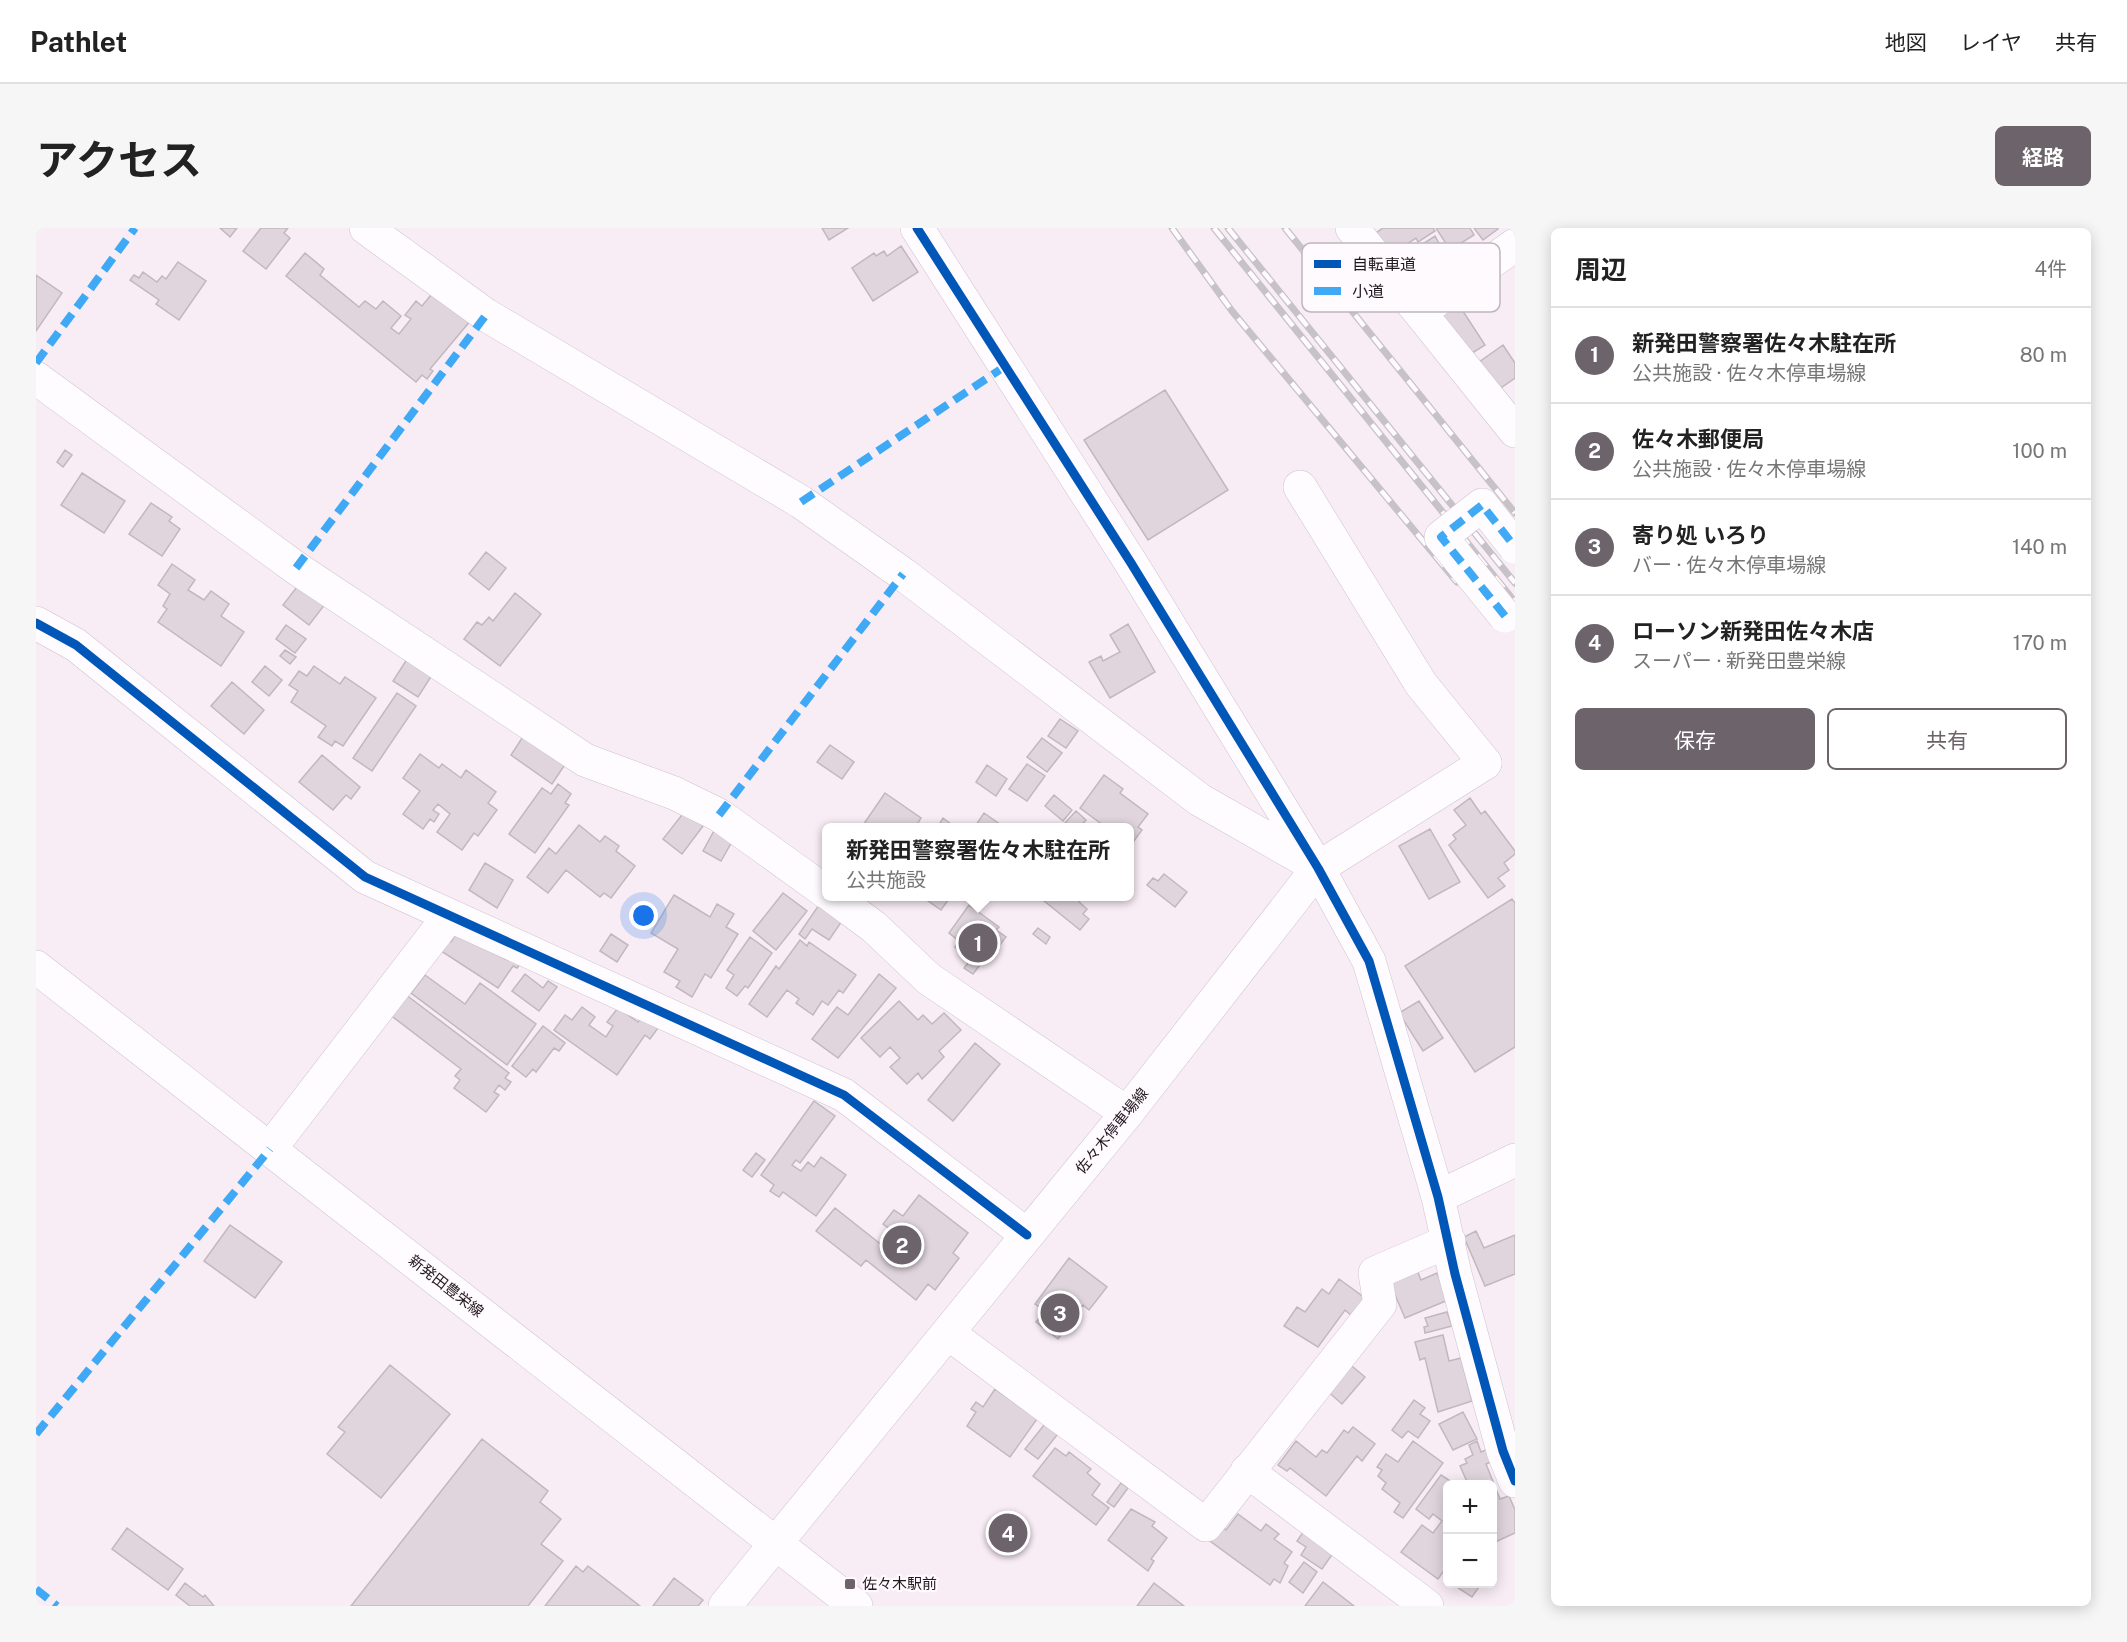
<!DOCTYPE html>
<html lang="ja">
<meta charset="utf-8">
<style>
:root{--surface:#fff;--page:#f6f6f6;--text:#222;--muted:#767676;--line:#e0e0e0;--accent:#6d636a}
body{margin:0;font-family:"Public Sans","Noto Sans JP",sans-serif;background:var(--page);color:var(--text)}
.controls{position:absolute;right:18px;bottom:18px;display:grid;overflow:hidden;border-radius:9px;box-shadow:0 3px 15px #0003}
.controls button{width:54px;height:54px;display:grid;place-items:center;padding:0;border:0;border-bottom:2px solid var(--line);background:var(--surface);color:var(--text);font:30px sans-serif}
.you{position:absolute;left:608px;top:688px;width:21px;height:21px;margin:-15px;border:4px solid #fff;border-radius:50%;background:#1a73e8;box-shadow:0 0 0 9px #1a73e833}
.badge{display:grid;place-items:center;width:39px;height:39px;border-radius:50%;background:var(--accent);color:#fff;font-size:20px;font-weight:700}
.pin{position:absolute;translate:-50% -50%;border:3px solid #fff;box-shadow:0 2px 6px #0006}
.popup{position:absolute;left:786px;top:595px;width:312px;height:78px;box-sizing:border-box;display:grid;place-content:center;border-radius:9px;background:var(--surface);filter:drop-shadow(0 2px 4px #0005);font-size:20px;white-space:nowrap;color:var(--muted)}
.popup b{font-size:22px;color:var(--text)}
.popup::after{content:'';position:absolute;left:50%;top:100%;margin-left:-12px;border:12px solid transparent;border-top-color:var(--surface)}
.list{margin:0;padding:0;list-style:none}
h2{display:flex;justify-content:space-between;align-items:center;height:78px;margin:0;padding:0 24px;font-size:26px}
h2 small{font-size:20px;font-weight:400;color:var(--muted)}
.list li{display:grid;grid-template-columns:39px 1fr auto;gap:18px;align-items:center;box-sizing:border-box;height:96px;padding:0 24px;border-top:2px solid var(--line)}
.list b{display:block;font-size:22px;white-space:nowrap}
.list p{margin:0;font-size:20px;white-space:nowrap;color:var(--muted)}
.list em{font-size:20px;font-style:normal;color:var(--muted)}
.actions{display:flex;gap:12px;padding:18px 24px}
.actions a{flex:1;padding:14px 0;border:2px solid var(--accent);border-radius:9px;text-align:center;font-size:21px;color:var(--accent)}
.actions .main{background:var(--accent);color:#fff}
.map{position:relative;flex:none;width:1479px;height:1378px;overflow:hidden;border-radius:9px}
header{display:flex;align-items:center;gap:36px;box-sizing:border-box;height:84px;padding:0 30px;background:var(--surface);border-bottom:2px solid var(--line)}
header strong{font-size:28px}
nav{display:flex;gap:33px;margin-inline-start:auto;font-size:21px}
.intro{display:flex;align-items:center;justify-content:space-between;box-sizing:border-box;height:144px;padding:0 36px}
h1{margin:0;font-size:42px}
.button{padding:15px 27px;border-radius:9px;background:var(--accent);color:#fff;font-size:21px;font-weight:700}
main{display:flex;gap:36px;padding:0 36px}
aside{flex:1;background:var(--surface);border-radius:9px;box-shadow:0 3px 15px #0003}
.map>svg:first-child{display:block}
.building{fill:#e0d5dd;stroke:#c1b8bf;stroke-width:1.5}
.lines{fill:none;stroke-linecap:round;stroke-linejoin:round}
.minor-casing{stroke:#cfc4cc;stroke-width:34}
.major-casing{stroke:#cfc4cc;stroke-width:34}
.minor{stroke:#fefcfe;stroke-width:33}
.major{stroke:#fefcfe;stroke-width:33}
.rail-casing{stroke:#c6c2c5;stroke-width:7}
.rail{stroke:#fffafe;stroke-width:4.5;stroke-dasharray:14;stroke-linecap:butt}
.minor-bridge-casing{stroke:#cfc4cc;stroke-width:34;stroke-linecap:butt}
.minor-bridge{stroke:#fefcfe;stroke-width:33}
.quiet{stroke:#3fa9f5;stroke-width:8;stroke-dasharray:15 8;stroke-linecap:butt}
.cycleway-casing{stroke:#fffafe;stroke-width:13}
.cycleway{stroke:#0057b8;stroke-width:9}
.poi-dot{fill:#6d636a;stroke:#fffafe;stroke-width:2}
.labels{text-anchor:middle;stroke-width:4.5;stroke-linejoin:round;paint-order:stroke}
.street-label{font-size:15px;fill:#22191f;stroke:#fffafe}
.poi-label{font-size:15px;fill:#22191f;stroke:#fffafe;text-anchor:start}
.key{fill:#fffafe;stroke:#bdb6bb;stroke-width:1.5}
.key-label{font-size:16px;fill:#22191f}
</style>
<header>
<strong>Pathlet</strong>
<nav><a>地図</a><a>レイヤ</a><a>共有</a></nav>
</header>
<div class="intro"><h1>アクセス</h1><a class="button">経路</a></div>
<main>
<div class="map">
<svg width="1479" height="1378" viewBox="0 0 1479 1378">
<rect width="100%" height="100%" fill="#f8ecf5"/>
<path class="building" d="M184 0H201L194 9Z
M225 0H252L248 5 254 10 230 41 207 23Z
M786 0H812L793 12Z
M1347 0H1397L1399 3 1382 14 1380 10 1352 28 1337 7Z
M1400 0H1434L1438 7 1414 22Z
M1438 0H1461L1462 1 1447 12Z
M1399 8 1412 32 1395 41 1382 19Z
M865 18 882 44 837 73 816 40 838 25 840 28 848 23 851 28Z
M269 25 288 41 284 47 323 79 329 73 340 81 347 73 365 88 355 100 363 106 375 91 369 87 380 73 386 78 399 62 435 92 394 141 397 143 391 151 386 147 380 154 250 48Z
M142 34 170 53 143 92 120 76 123 72 94 52 98 47 103 50 107 44 121 54 126 48 130 51Z
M0 47 26 65 0 103Z
M1421 74 1449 117 1430 129 1402 86Z
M1467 117 1479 135V150L1459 164 1439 137Z
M1129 162 1192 262 1112 312 1048 212Z
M29 222 36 227 27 239 21 234Z
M46 245 89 273 68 305 25 277Z
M115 275 136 289 133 293 144 301 126 328 93 306Z
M450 324 470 340 453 362 433 346Z
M136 336 159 352 152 362 168 372 175 363 193 376 185 388 208 404 185 438 122 394 131 381 127 378 134 366 122 357Z
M264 355 290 375 273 397 247 377Z
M479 365 505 386 464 438 428 411 441 394 446 397 453 389 457 393Z
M1092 396 1119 444 1074 470 1053 434 1065 428 1067 433 1084 424 1074 407Z
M250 397 270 411 259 425 240 411Z
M249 422 260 429 254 436 244 428Z
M373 428 398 444 382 469 357 453Z
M229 438 246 452 233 468 216 454Z
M278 438 304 456 309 449 340 470 307 518 299 513 296 518 282 509 290 498 255 474 262 463 253 457 263 443 271 448Z
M196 454 228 482 208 506 175 478Z
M361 465 380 478 336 543 317 530Z
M1024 491 1042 503 1030 520 1012 508Z
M488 507 530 535 516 556 475 527Z
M1006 510 1026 525 1011 544 991 529Z
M794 517 818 534 806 551 781 534Z
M384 526 403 540 406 536 425 550 430 542 460 564 452 575 461 582 442 608 438 605 426 622 401 604 414 586 402 576 397 582 403 586 398 594 394 591 387 601 367 586 384 563 367 550Z
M286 527 324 559 315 571 310 567 297 582 263 554Z
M991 536 1009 548 991 573 973 561Z
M951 537 971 551 960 568 940 554Z
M1068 547 1087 561 1084 565 1112 586 1102 599 1106 602 1095 617 1094 600H1071L1044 580Z
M522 556 535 566 529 575 533 577 499 625 473 606 506 560 515 566Z
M849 565 885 590 879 600H825Z
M1018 567 1036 582 1027 593 1009 578Z
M1434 570 1445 586 1449 583 1479 623V626L1468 635 1473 642 1462 650 1469 658 1452 670 1413 617 1420 611 1417 607 1430 597 1418 582Z
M649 583 667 598 646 626 627 611Z
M1040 583 1050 592 1043 600H1034L1029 595Z
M948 585 965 597 963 600H938Z
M907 590 920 600H901Z
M543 597 564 614 569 608 583 618 580 623 599 638 575 670 568 665 564 669 530 642 512 665 491 649 513 620 520 626Z
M679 601 697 612 685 633 667 623Z
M1394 601 1424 654 1393 671 1363 618Z
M449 635 477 652 461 680 433 662Z
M1128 646 1151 664 1139 679 1111 657 1117 650 1122 653Z
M747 665 771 683 740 722 717 703Z
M638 667 674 689 681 676 698 686 690 699 702 706 675 750 669 746 656 769 640 759 644 753 628 744 642 721 615 705Z
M885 668H915L905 682Z
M1002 668H1048L1043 674 1051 681 1047 686 1053 691 1044 702Z
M1476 671 1479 675V819L1439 844 1369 738Z
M785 674 808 690 793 712 776 701 769 711 763 706Z
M933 677 963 699 960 702 970 709 953 731 950 729 937 746 928 740 935 731 919 719 923 713 913 705Z
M424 700 469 731 474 725 486 734 481 740 477 738 462 760 399 719 406 708 415 714Z
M1002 700 1014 709 1010 716 997 706Z
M575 706 592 717 581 734 564 723Z
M714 709 736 725 712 760 709 758 701 768 690 760 698 747 691 742Z
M764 712 771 718 773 714 820 747 807 765 803 762 792 777 786 773 777 787 760 775 763 771 751 762 731 789 713 776 740 738 743 741Z
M489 746 507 760 512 753 521 759 503 783 476 763Z
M843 746 860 760 802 830 776 811 801 779 812 787Z
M389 747 429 776 444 755 500 796 471 837 375 765Z
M369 766 473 845 469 850 475 854 469 862 463 857 458 864 463 867 450 884 418 860 424 852 419 848 425 841 353 786Z
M863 773 882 792 887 787 896 796 908 785 925 802 903 823 908 829 886 851 882 845 871 856 854 839 864 830 854 819 844 829 825 810Z
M1383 773 1407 810 1387 823 1363 785Z
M546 779 559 789 553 797 570 809 577 798 571 794 582 780 602 794 607 788 622 800 614 811 609 807 581 847 518 802 529 787 536 792Z
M507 798 529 815 523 823 518 820 500 844 497 841 490 849 476 838Z
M939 815 964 836 917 893 892 872Z
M778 873 799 888 764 935 760 932 756 937 765 943 772 934 778 939 785 929 810 947 780 988 747 964 743 969 734 963 738 957 725 947Z
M720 925 729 932 716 949 707 942Z
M883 967 932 1005 917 1025 923 1030 899 1062 892 1056 880 1072 830 1032 825 1038 780 1003 799 980 847 1018 858 1004 847 996 858 982 867 988Z
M194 997 246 1034 219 1070 168 1033Z
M1440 1003 1448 1020 1479 1007V1046L1449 1058 1428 1009Z
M1033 1030 1071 1059 1053 1082 1047 1077 1022 1111 1000 1094 1009 1083 999 1076Z
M1379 1037 1385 1052 1401 1045 1412 1072 1369 1090 1351 1048Z
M1303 1051 1329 1070 1316 1088 1309 1082 1282 1119 1248 1098 1261 1079 1269 1084 1286 1061 1293 1066Z
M1411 1084 1416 1098 1389 1105 1388 1099 1392 1098 1389 1090Z
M1407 1107 1413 1133 1425 1130 1436 1173 1402 1184 1389 1130 1384 1132 1379 1114Z
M1311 1134 1329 1149 1306 1176 1289 1161Z
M354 1137 414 1186 345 1270 291 1226 309 1204 302 1199Z
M959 1161 1001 1191 974 1229 931 1198 940 1184 935 1181 940 1174 947 1179Z
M1378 1172 1389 1180 1384 1186 1394 1193 1382 1210 1372 1203 1366 1210 1356 1202Z
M1427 1184 1441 1211 1417 1222 1403 1196Z
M1012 1192 1025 1202 1002 1231 989 1221Z
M1317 1199 1339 1216 1326 1233 1321 1228 1290 1268 1254 1240 1251 1243 1242 1237 1260 1213 1280 1229 1286 1222 1291 1225 1308 1202 1312 1205Z
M446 1211 512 1263 504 1274 525 1291 505 1316 527 1333 492 1378H315Z
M1377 1213 1407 1235 1367 1290 1358 1284 1364 1275 1346 1261 1350 1255 1342 1248 1346 1242 1341 1239 1350 1226 1362 1234Z
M1441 1213 1445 1224 1452 1221 1457 1233 1450 1236 1464 1271 1473 1268 1479 1282V1305L1457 1315 1456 1256H1432L1424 1238 1431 1235 1429 1231 1437 1227 1433 1217Z
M1019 1220 1030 1228 1033 1224 1055 1241 1051 1245 1064 1256 1056 1267 1073 1280 1060 1297 997 1248Z
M1405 1247 1419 1256H1412V1337L1402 1351 1365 1324 1386 1297 1397 1305 1406 1293 1397 1286 1393 1291 1380 1281Z
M1085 1255 1092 1260 1078 1279 1071 1274Z
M1095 1281 1119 1294 1116 1298 1131 1310 1115 1331 1118 1333 1112 1343 1072 1312Z
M1202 1286 1225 1303 1230 1296 1243 1306 1238 1311 1256 1324 1248 1335 1252 1338 1244 1355 1238 1351 1234 1357 1174 1313 1185 1298 1190 1302Z
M91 1300 147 1341 132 1362 76 1321Z
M1270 1300 1300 1321 1286 1341 1265 1327 1270 1319 1261 1313Z
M1268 1334 1281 1344 1267 1365 1253 1354Z
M540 1338 547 1344 552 1338 604 1378H509Z
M638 1350 667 1372 662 1378H617Z
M1287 1354 1318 1378H1269Z
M149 1355 167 1369 169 1367 178 1378H154L140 1367Z
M1118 1355 1148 1378H1101Z
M1416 1356H1445L1436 1369Z"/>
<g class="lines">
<defs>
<path id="minor" d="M330 0 450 87 765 274 867 346 1164 572 1278 637
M881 0 1095 335 1282 640 1333 733 1402 969 1419 1046 1467 1223 1479 1253
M1316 0 1479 203
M1384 84 1479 17
M0 150 260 340 549 532 638 565 683 587 790 664
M1264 259 1385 456 1449 535
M0 395 40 417 329 649 808 867 991 1007
M796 668 838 699 893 751 1091 885
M234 921 413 688
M1402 969 1479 932
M912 1105 1170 1297 1344 1076 1339 1045 1413 1013
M1211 1243 1391 1378
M689 1378 740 1315"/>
<path id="major" d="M0 739 820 1378
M740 1315 1091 885 1282 640 1449 535"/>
</defs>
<use href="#minor" class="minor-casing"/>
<use href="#major" class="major-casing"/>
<use href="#minor" class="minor"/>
<use href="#major" class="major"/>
<defs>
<path id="rail" d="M1136 0 1196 83 1421 354
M1178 0 1479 374
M1192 0 1479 355
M1249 0 1479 285"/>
</defs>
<use href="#rail" class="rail-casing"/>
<use href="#rail" class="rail"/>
<defs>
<path id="minor-bridge" d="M1469 388 1405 309 1446 277 1479 319"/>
</defs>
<use href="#minor-bridge" class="minor-bridge-casing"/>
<use href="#minor-bridge" class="minor-bridge"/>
<path class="quiet" d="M0 135 99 0
M765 274 968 139
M260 340 450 87
M1469 388 1405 309 1446 277 1479 319
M683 587 867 346
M0 1206 234 921
M0 1361 21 1378"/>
<defs>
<path id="cycleway" d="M881 0 1095 335 1282 640 1333 733 1402 969 1419 1046 1467 1223 1479 1253
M0 395 40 417 329 649 808 867 991 1007"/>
</defs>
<use href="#cycleway" class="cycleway-casing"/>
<use href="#cycleway" class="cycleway"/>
</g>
<rect class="poi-dot" x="808" y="1350" width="12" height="12" rx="3"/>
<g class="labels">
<g class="street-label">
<text transform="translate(1076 903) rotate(-51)" y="5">佐々木停車場線</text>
<text transform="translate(410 1058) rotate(38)" y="5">新発田豊栄線</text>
</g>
<g class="poi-label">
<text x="826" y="1361">佐々木駅前</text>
</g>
</g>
<rect x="1266" y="15" width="198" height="69" rx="9" class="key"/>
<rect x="1278" y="32" width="27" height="8" fill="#0057b8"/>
<rect x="1278" y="59" width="27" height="8" fill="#3fa9f5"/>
<g class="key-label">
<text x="1316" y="42">自転車道</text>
<text x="1316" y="69">小道</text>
</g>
</svg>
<div class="controls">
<button>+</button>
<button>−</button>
</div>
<div class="you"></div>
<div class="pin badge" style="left:942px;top:715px">1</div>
<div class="popup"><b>新発田警察署佐々木駐在所</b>公共施設</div>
<div class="pin badge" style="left:866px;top:1017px">2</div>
<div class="pin badge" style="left:1024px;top:1085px">3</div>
<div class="pin badge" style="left:972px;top:1305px">4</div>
</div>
<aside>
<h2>周辺<small>4件</small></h2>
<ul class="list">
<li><span class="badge">1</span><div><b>新発田警察署佐々木駐在所</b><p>公共施設 · 佐々木停車場線</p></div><em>80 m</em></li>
<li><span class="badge">2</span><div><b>佐々木郵便局</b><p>公共施設 · 佐々木停車場線</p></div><em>100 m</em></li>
<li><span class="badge">3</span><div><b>寄り処 いろり</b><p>バー · 佐々木停車場線</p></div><em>140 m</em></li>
<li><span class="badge">4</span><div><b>ローソン新発田佐々木店</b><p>スーパー · 新発田豊栄線</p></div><em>170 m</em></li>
</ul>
<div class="actions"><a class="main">保存</a><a>共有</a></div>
</aside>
</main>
